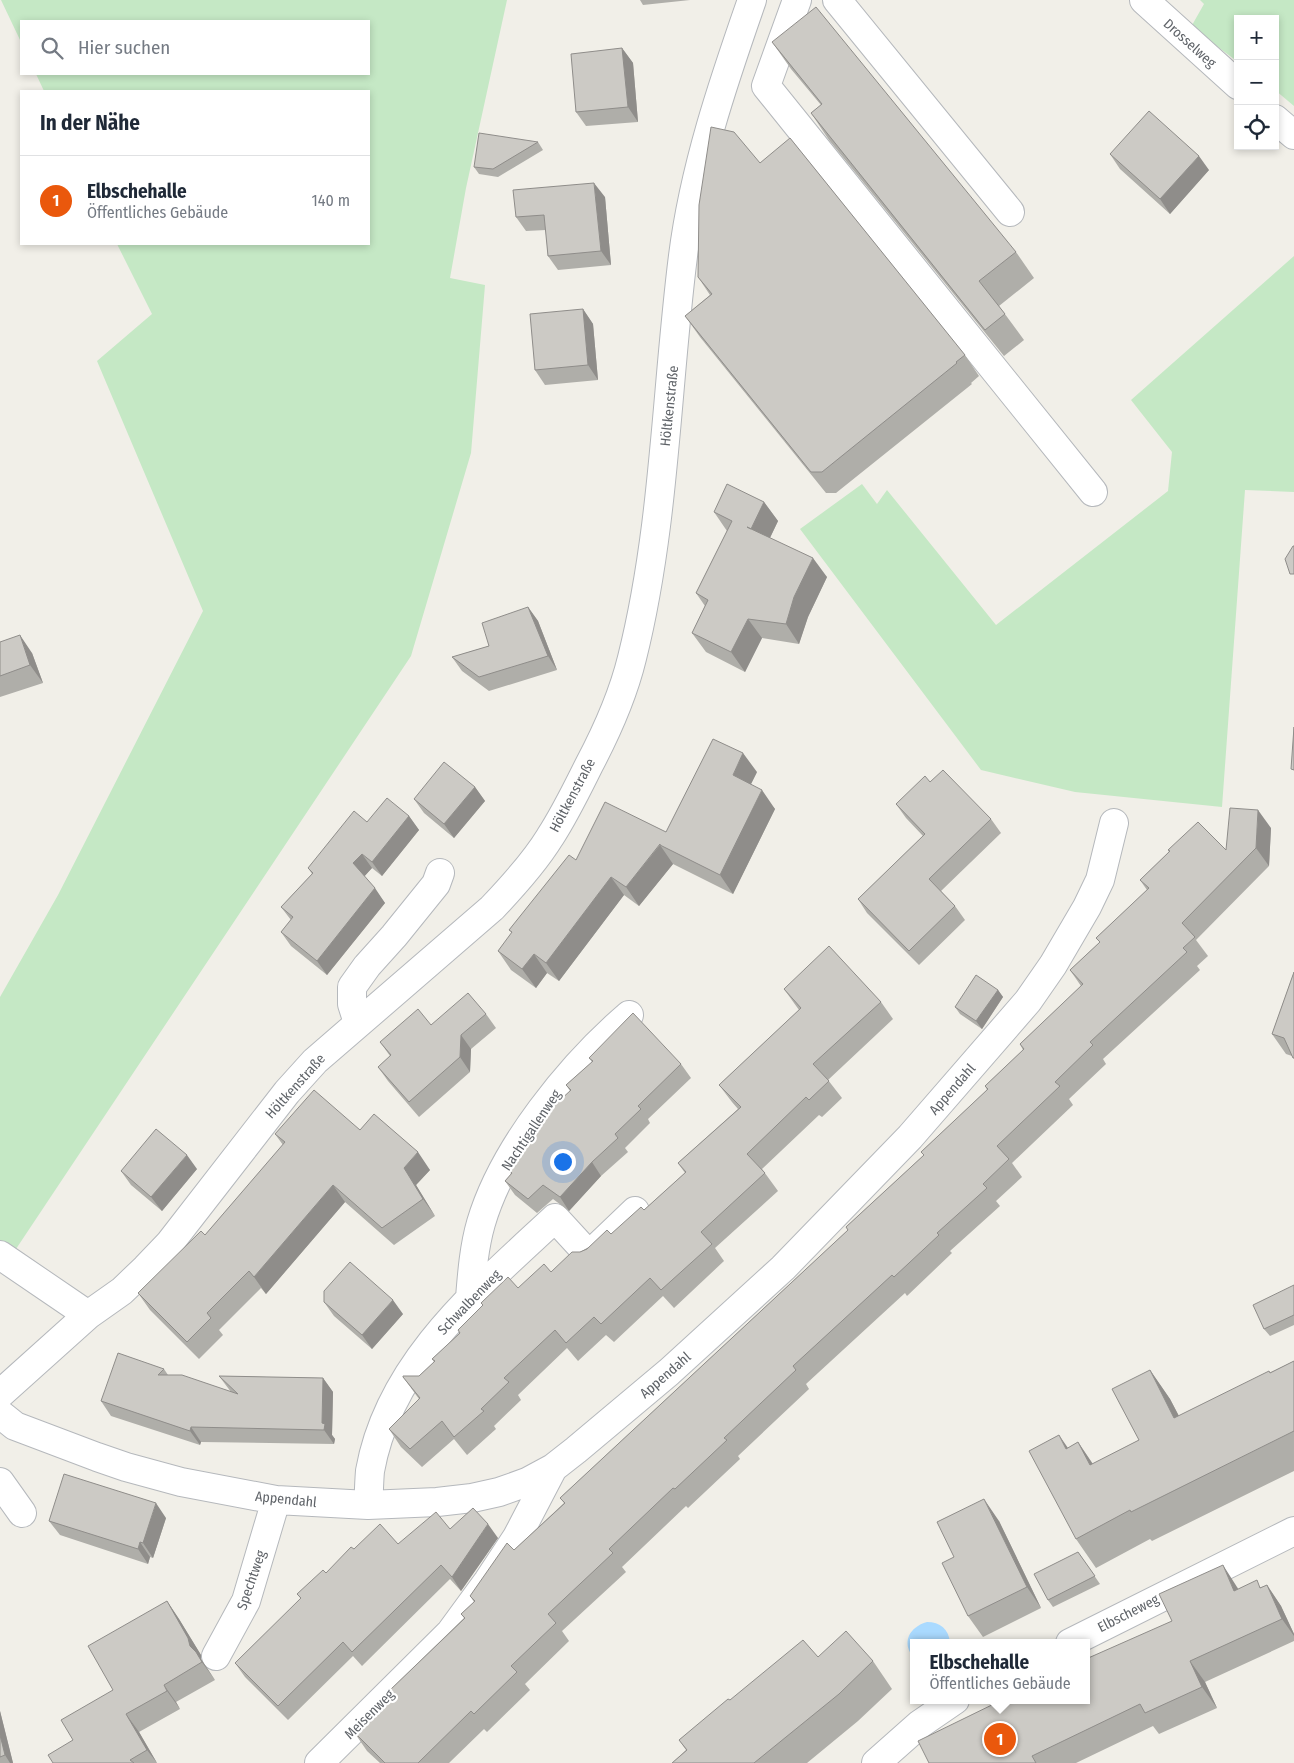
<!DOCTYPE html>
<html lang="de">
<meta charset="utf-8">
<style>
:root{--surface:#fff;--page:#f6f6f7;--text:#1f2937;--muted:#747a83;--line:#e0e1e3;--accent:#ea580c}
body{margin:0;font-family:"Fira Sans Condensed",sans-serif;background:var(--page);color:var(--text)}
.controls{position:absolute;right:15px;top:15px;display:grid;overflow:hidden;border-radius:0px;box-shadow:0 2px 8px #0003}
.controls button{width:45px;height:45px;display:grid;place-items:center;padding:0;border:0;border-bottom:1px solid var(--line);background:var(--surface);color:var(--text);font:25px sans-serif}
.you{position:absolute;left:562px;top:1161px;width:18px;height:18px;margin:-12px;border:4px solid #fff;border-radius:50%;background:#1a73e8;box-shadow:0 0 0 8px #1a73e833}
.badge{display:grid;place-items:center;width:32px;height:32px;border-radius:50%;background:var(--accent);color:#fff;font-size:16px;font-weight:700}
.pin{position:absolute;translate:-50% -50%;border:2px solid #fff;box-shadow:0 1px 5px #0006}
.popup{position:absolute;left:910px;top:1639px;width:180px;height:65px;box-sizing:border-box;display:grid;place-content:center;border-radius:0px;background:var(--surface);filter:drop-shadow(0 1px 4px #0005);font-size:16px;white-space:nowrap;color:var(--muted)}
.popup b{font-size:19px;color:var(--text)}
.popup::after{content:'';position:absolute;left:50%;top:100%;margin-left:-10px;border:10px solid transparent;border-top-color:var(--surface)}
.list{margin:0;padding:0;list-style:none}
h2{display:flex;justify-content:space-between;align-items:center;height:65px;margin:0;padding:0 20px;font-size:21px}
h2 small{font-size:16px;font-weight:400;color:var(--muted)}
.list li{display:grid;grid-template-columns:32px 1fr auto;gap:15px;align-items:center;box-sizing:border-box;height:90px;padding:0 20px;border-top:1px solid var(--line)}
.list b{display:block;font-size:19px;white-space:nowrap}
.list p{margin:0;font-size:16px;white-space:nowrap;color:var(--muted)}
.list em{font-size:16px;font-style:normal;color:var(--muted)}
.icon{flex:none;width:28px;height:28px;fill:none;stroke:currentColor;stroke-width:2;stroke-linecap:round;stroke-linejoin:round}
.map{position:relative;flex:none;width:1294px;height:1763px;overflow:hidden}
.search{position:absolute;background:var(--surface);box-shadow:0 2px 8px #0003;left:20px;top:20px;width:350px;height:55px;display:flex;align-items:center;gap:12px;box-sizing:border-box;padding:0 18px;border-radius:0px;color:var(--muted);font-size:19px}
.panel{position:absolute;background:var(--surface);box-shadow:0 2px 8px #0003;left:20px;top:90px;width:350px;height:155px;border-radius:0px}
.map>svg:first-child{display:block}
.green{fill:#c5e8c5}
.water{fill:#aadaff}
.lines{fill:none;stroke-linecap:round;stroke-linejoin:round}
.minor-casing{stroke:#b5b8bc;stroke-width:30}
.minor{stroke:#fff;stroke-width:28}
.wall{fill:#afaea9}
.shaded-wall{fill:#8f8d8a}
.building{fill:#cccac5;stroke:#8f8d8a}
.labels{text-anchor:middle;stroke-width:4.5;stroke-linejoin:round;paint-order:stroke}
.street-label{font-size:14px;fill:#5f6368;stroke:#fff}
</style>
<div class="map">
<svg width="1294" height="1763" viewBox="0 0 1294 1763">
<rect width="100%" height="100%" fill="#f1efe8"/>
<path class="green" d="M1 0H507L466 188 450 278 485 285 471 453 411 656 0 1273V997L58 895 203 611 97 361 152 314 117 244H369V91H44L36 74H369V21H21V42Z
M1200 0H1294V106L1275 90V19H1238V62L1191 27 1204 4Z
M1294 256V492L1245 490 1222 807 1075 792 981 770 800 529 862 484 877 504 887 490 996 625 1168 491 1172 452 1131 400Z"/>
<path class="water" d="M927 1622C940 1622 949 1629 950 1643H914V1658C901 1643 909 1627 927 1622Z"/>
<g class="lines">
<defs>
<path id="minor" d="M797 0 766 86 1093 492
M837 0 1010 212
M1144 0 1238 85
M1275 119 1294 135
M358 1023 352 1004V987L367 966 394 936 436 884 440 873
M0 1255 88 1315
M470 1298C472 1273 474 1247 481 1223 503 1148 571 1065 629 1015
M0 1394 88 1315 122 1291 146 1268 169 1244 287 1092 315 1061 492 908C513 886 534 863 550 837 565 814 577 789 589 765 607 731 623 695 632 658 665 526 666 390 683 256 694 168 723 83 752 0
M0 1414 15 1426 97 1457 126 1467 181 1482 276 1500 368 1505 437 1502 472 1498 499 1492 527 1482 553 1468 576 1450 669 1372 783 1268 910 1137 1028 1001 1053 965 1087 907 1100 880 1114 823
M0 1482 22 1513
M368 1505C369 1494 369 1482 370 1471 389 1363 479 1289 555 1218L589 1255 635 1211
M1070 1643 1294 1531
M216 1656 246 1601 276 1500
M319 1763 450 1633 488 1581 517 1537 553 1468
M876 1763 920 1724 955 1700"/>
</defs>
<use href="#minor" class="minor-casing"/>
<use href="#minor" class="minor"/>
</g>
<path class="wall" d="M640 0H690L643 5Z
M772 42 1016 252 1034 278 999 306 1024 340 1004 356 829 140 811 113 821 105 791 69Z
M622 48 633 63 638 122 586 126 576 112Z
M538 142 543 150 498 177 479 174 474 167Z
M1110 154 1209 170 1170 214 1120 169Z
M760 163 965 355 979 376 971 383 972 384 836 493H826L700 337 685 316 710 295 698 277Z
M605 197 611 265 558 270 548 256 546 230 526 231 516 217Z
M583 309 593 324 598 380 545 385 535 370Z
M764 502 778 521 770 538 827 577 808 617 799 644 762 638 745 672 706 652 692 633 705 606 696 593 727 531 714 512Z
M528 607 538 621 557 670 489 691 462 671 452 657 489 646Z
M0 642 32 653 43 683 0 697Z
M757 772 751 784 775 809 733 894 673 864 639 906 624 895 559 981 547 973 536 988 511 970 498 951 512 933 509 930 576 860 666 832Z
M930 782 991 819 1001 833 941 891 955 906 965 920 919 965 867 913 858 899 923 836 906 818 896 804Z
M475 787 485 801 454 838 424 813 414 799Z
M409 816 419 830 382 876 372 868 364 876 385 903 327 975 291 946 281 932 291 920 281 907 312 874 308 868 367 822Z
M1271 828 1269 866 1196 940 1208 956 1197 966 1200 970 1103 1059 1106 1064 1069 1099 1073 1105 1012 1163 1022 1177 996 1201 1000 1206 950 1251 952 1253 907 1296 905 1293 806 1384 809 1389 738 1456 740 1459 688 1508 686 1506 622 1567 626 1572 562 1631 569 1641 525 1684 530 1690 487 1732 484 1729 449 1763H380L367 1751 354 1732 392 1695 389 1691 464 1618 461 1614 474 1602 470 1596 514 1550 564 1503 560 1498 848 1230 846 1227 924 1155 921 1152 987 1090 985 1086 1023 1050 1020 1044 1081 986 1070 970 1100 942 1096 938 1147 890 1140 880 1169 852 1168 850H1226Z
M1294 972V1059L1292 1056 1286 1054 1272 1034Z
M784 989 881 1002 893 1019 828 1080 842 1098 822 1117 819 1115 762 1169 778 1191 715 1248 724 1261 674 1308 663 1296 614 1342 606 1335 578 1361 567 1348 518 1395 521 1400 494 1426 496 1429 467 1455 454 1439 422 1467 401 1447 389 1429 419 1399 403 1377 419 1376 434 1362 432 1359 460 1333 458 1330 518 1288 551 1272 580 1252 611 1234 644 1210 685 1173 678 1163 738 1109 732 1102 719 1085 799 1010Z
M998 990 1003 997 982 1029 960 1014 955 1007Z
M486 1014 496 1028 471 1049 470 1072 419 1117 388 1081 378 1067 390 1056 380 1042 431 1025Z
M589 1058 681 1064 691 1078 648 1119 650 1123 625 1148 628 1152 601 1176 569 1211 553 1199 537 1213 515 1195 505 1181 511 1174 506 1167 570 1091 566 1085 592 1062Z
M360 1130 430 1170 416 1185 435 1216 394 1245 345 1202 266 1294 261 1288 219 1330 223 1335 199 1359 150 1310 138 1293 205 1235 283 1145 275 1134Z
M197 1169 162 1211 131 1185 121 1171Z
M1294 1285V1325L1270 1336 1264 1329Z
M324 1302 403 1314 372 1349 334 1316Z
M1294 1361V1471L1152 1541 1150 1539 1096 1568 1076 1539 1068 1448 1078 1442 1093 1464 1139 1440 1150 1370 1170 1399 1179 1416Z
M164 1369 168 1375 231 1392 219 1376 323 1378 333 1392 332 1435 335 1439 334 1444 201 1442 200 1445 111 1416 101 1401Z
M166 1518 153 1558 150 1557 148 1564 60 1535 49 1521Z
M999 1521 1041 1608 983 1637 968 1616 954 1557Z
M450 1529 498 1538 461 1591 450 1579 362 1666 353 1656 288 1720 245 1677 235 1663 301 1599 297 1594 326 1573 354 1549 398 1544Z
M1078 1552 1100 1584 1053 1607 1048 1600Z
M1267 1585 1281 1606 1294 1634V1641L1205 1682 1217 1708 1159 1734 1153 1726 1076 1763H929L1172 1621 1237 1587 1238 1589 1262 1587Z
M167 1601 179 1619 201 1655V1659L215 1680 176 1702 180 1709 139 1732 157 1763H53L73 1740 113 1690Z
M818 1657 873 1661 892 1689 858 1721 807 1763H672L686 1750 679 1740 730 1700Z
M0 1711 13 1763H0Z"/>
<path class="shaded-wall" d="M622 48 633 63 638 122 628 107Z
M1199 156 1209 170 1170 214 1160 199Z
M594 183 605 197 611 265 601 251Z
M583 309 593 324 598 380 588 365Z
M764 502 778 521 765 548 751 529Z
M813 558 827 577 808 617 799 644 786 624 794 597Z
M528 607 538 621 557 670 548 656Z
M748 619 762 638 745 672 731 652Z
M20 635 32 653 43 683 30 665Z
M743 753 757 772 746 794 733 775Z
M475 787 485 801 454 838 444 824Z
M762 790 775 809 733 894 720 875Z
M1258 810 1271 828 1269 866 1256 848Z
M409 816 419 830 382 876 372 862Z
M660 845 673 864 639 906 626 887Z
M362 854 372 868 363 878 353 863Z
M611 877 624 895 559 981 546 963Z
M375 888 385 903 327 975 317 961Z
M534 954 547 973 536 988 522 969Z
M998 990 1003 997 982 1029 976 1021Z
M461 1035 471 1049 470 1072 460 1057Z
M418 1152 430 1170 416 1185 435 1216 423 1199 404 1168Z
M187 1155 197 1169 162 1211 151 1197Z
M592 1162 601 1176 569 1211 560 1197Z
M333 1185 345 1202 266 1294 254 1277Z
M393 1300 403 1314 372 1349 362 1335Z
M1150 1370 1170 1399 1195 1447 1174 1418Z
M323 1378 333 1392 332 1435 335 1439 334 1444 324 1430 322 1423Z
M191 1427 201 1442 200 1445 190 1431Z
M1059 1435 1079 1464 1066 1449Z
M1078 1442 1098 1472 1090 1465Z
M984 1499 999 1521 1041 1608 1027 1587Z
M156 1503 166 1518 153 1558 143 1543Z
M488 1524 498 1538 461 1591 452 1577Z
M140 1542 150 1557 148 1564 138 1549Z
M1223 1565 1237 1587 1249 1612 1234 1591Z
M1267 1585 1281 1606 1294 1634V1636L1282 1619Z
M167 1601 179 1619 201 1655V1659L215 1680 190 1646Z
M1190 1661 1205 1682 1217 1708 1202 1687Z
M164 1685 176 1702 180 1709 167 1691Z
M0 1711 13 1763H10L5 1755 0 1735Z
M126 1714 139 1732 157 1763 147 1750Z"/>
<path class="building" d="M816 7 1016 252 979 281 1005 314 985 330 811 113 822 104 772 42Z
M622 48 628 107 576 112 571 54Z
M1149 111 1199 156 1160 199 1110 154Z
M711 127 734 132 760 163 790 138 965 355 956 362 957 363 822 472H811L685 316 712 294 698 277 699 205Z
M479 133 538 142 493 169 474 167Z
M594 183 601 251 548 256 544 215 516 217 513 190Z
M583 309 588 365 535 370 530 314Z
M727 484 764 502 751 529 747 527 813 558 794 597 786 624 748 619 731 652 692 633 708 600 696 593 732 521 714 512Z
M1293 546H1294V574H1290L1285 559Z
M528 607 548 656 479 677 452 657 489 646 482 623Z
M20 635 30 665 0 676V642Z
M1294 727V770L1291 769Z
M713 739 743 753 733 775 762 790 720 875 660 845V844L626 887 611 877 546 963 534 954 522 969 498 951 512 932 509 930 569 855 576 860 605 802 666 832Z
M444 762 475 787 444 824 414 799Z
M943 770 991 819 929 879 955 906 909 951 858 899 925 834 896 804 925 776 930 782Z
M387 798 409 816 372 862 362 854 353 863 375 888 317 961 281 932 293 917 281 907 313 873 308 868 354 811 367 822Z
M1230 808 1258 810 1256 848 1182 923 1195 937 1183 948 1187 952 1090 1042 1093 1045 1055 1082 1060 1086 997 1146 1009 1159 983 1184 987 1188 937 1233 939 1235 894 1277 892 1275 793 1366 796 1370 724 1438 727 1440 675 1489 673 1488 609 1549 613 1553 548 1614 556 1623 511 1666 517 1672 474 1714 471 1711 418 1763H385L354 1732 392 1695 389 1691 465 1618 461 1614 475 1601 470 1596 507 1543 514 1550 565 1503 560 1498 848 1230 846 1227 924 1155 921 1152 988 1089 985 1086 1024 1049 1020 1044 1083 984 1070 970 1100 942 1096 938 1149 888 1140 880 1170 851 1168 850 1198 822 1226 850Z
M829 946 881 1002 813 1064 829 1081 809 1100 806 1097 747 1154 765 1173 701 1232 712 1244 661 1290 650 1278 601 1324 594 1317 566 1343 555 1330 504 1378 509 1382 481 1409 484 1411 454 1437 442 1421 410 1449 389 1429 420 1398 403 1377V1376H419L435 1361 432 1359 460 1333 458 1330 483 1305 481 1303 508 1277 518 1288 544 1264 551 1272 572 1252H580L587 1249 607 1230 611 1234 641 1207 644 1210 686 1172 678 1163 741 1107 719 1085 801 1008 784 989Z
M1294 972V1058H1293L1284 1038 1272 1034Z
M976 975 998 990 976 1021 955 1007Z
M468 993 486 1014 461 1035 460 1057 409 1102 378 1067 391 1055 380 1042 418 1009 431 1025Z
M633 1013 681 1064 638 1106 641 1109 615 1134 618 1138 592 1162 560 1197 543 1185 528 1199 505 1181 512 1173 506 1167 520 1142 545 1116 544 1115 571 1090 566 1085 593 1061 589 1058Z
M314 1090 360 1130 374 1114 418 1152 404 1168 423 1199 382 1228 333 1185 254 1277 249 1271 207 1313 211 1318 187 1342 138 1293 201 1231 205 1235 285 1142 275 1134Z
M156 1129 187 1155 151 1197 121 1171Z
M350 1262 393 1300 362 1335 324 1302V1291Z
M1294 1285V1315L1264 1329 1253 1305Z
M118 1353 164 1369 158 1375H182L238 1394 219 1376 323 1378 322 1423 325 1424 324 1430 191 1427 190 1431 101 1401Z
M1294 1361V1431L1131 1512 1130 1510 1076 1539 1029 1451 1059 1435 1066 1449 1078 1442 1090 1465 1139 1440 1112 1389 1150 1370 1174 1418 1269 1371 1270 1373Z
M64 1474 156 1503 143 1543 140 1542 138 1549 49 1521Z
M984 1499 1027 1587 968 1616 942 1563 954 1557 937 1522Z
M473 1508 488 1524 452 1577 441 1565 352 1652 343 1642 278 1706 235 1663 301 1598 297 1594 323 1570 326 1573 351 1547 354 1549 380 1524 398 1544 436 1512 450 1529Z
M1078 1552 1095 1576 1048 1600 1034 1574Z
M1223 1565 1234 1591 1257 1580 1260 1588 1267 1585 1282 1619 1190 1661 1202 1687 1145 1713 1140 1704 1032 1756 1036 1763H929L918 1741 1002 1700H1086V1659L1172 1621 1159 1594Z
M167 1601 188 1638 190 1646 196 1652 202 1662 164 1685 167 1691 126 1714 147 1750 130 1760 134 1763H53L48 1755 73 1740 61 1720 113 1690 88 1646Z
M846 1631 873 1661 839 1694 754 1763H672L687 1750 679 1740 728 1699 730 1700 803 1640 818 1657Z
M0 1735 5 1755 0 1757Z"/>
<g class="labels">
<g class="street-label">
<text transform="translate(1190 43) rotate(42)" y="5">Drosselweg</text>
<text transform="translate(669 406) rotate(-84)" y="5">Höltkenstraße</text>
<text transform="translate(572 795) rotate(-62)" y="5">Höltkenstraße</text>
<text transform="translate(295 1086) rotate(-48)" y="5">Höltkenstraße</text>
<text transform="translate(952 1089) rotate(-49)" y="5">Appendahl</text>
<text transform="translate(531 1130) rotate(-56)" y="5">Nachtigallenweg</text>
<text transform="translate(469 1302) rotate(-46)" y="5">Schwalbenweg</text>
<text transform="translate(665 1375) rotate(-41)" y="5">Appendahl</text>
<text transform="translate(286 1499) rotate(6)" y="5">Appendahl</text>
<text transform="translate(251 1580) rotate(-71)" y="5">Spechtweg</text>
<text transform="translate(1128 1613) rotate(-27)" y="5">Elbscheweg</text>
<text transform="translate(369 1714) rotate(-45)" y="5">Meisenweg</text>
</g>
</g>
</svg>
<div class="controls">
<button>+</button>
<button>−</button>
<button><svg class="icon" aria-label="locate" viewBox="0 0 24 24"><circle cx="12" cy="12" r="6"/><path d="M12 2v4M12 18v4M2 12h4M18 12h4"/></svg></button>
</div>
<div class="you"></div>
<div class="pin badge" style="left:1000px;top:1739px">1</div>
<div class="popup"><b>Elbschehalle</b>Öffentliches Gebäude</div>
<div class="search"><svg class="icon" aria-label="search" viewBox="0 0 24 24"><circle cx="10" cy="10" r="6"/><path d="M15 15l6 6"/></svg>Hier suchen</div>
<section class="panel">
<h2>In der Nähe<small></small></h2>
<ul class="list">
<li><span class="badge">1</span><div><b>Elbschehalle</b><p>Öffentliches Gebäude</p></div><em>140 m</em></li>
</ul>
</section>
</div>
